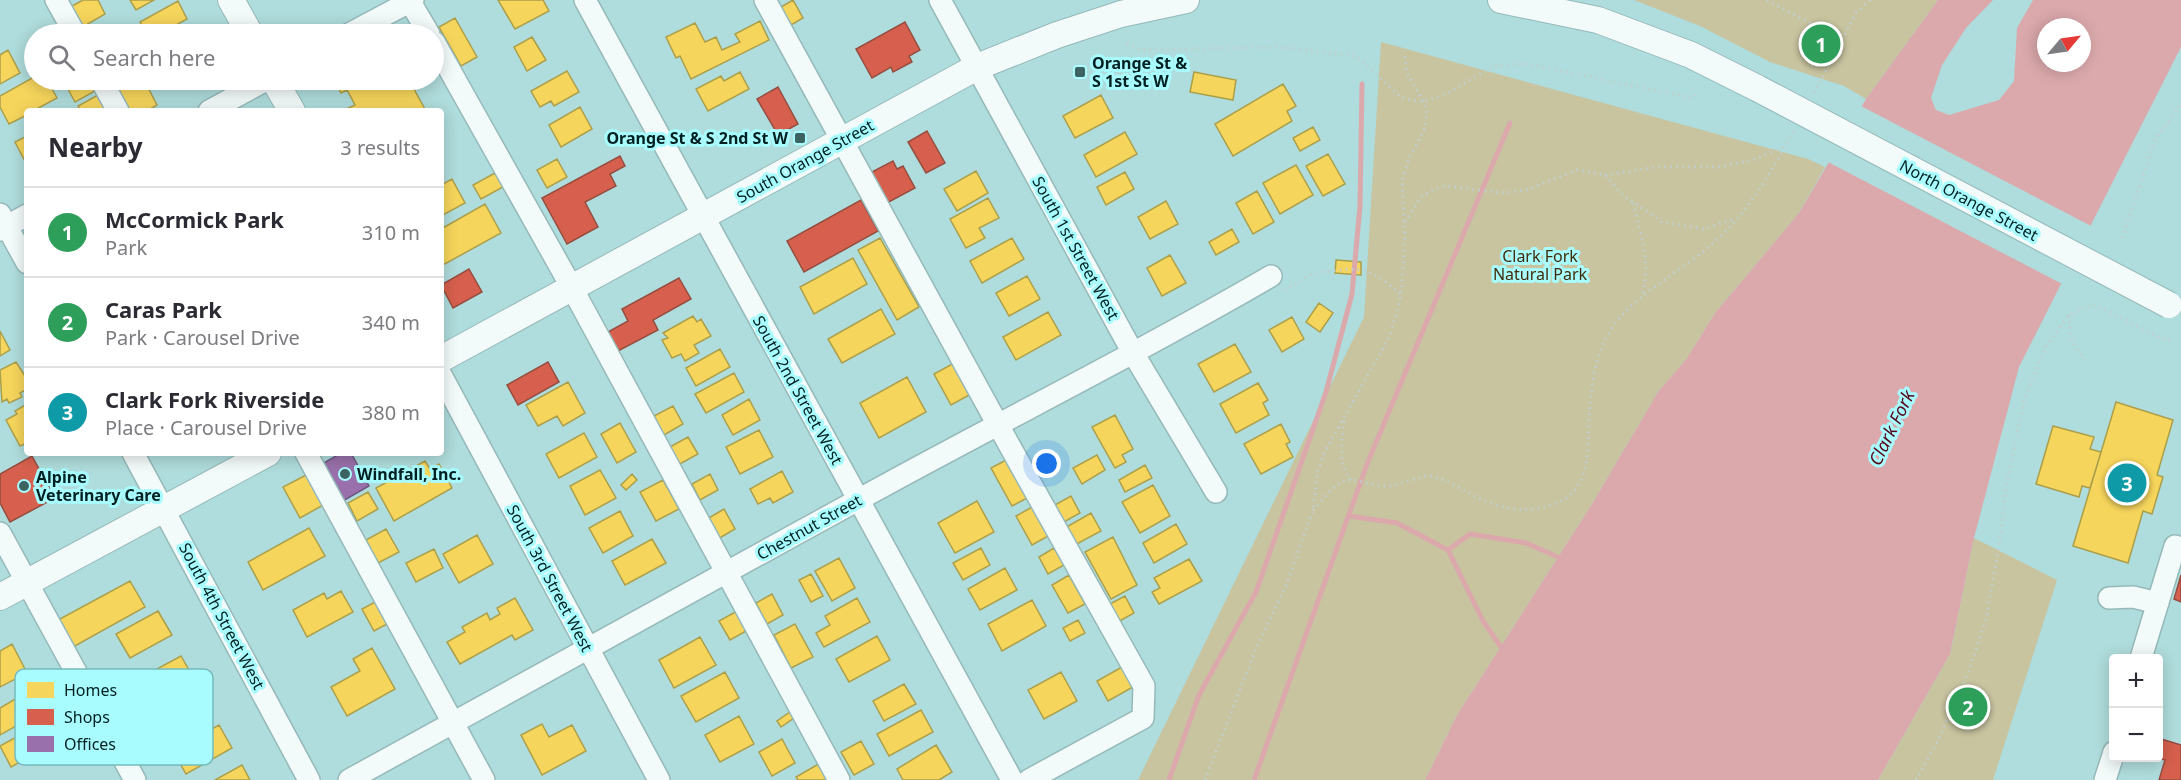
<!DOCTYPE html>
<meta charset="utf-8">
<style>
:root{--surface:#fff;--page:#f2f2f3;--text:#2b2b33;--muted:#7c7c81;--line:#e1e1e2;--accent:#3d6262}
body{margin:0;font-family:"Noto Sans",sans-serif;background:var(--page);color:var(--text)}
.controls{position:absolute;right:18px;bottom:18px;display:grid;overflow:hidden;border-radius:6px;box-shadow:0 3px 15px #0003}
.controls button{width:54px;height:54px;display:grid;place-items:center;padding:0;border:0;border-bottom:2px solid var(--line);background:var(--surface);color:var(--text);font:30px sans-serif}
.compass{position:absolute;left:2037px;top:18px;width:54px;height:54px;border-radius:50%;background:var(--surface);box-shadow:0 3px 15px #0003;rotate:61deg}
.you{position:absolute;left:1047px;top:464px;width:21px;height:21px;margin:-15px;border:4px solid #fff;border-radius:50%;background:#1a73e8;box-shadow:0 0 0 9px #1a73e833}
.badge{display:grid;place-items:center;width:39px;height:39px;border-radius:50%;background:var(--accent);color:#fff;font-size:20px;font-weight:700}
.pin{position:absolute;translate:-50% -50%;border:3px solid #fff;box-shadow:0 2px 6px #0006}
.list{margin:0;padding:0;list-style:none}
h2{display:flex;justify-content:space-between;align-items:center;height:78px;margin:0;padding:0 24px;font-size:26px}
h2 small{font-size:20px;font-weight:400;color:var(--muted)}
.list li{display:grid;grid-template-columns:39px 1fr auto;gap:18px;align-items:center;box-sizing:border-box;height:90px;padding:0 24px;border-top:2px solid var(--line)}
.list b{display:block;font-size:22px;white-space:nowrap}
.list p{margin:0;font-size:20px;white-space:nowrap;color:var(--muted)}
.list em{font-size:20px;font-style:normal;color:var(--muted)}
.icon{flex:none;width:33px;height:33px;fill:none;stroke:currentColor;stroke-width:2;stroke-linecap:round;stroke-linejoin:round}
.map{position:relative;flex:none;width:2181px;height:780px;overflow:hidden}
.search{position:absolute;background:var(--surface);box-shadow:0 3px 15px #0003;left:24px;top:24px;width:420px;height:66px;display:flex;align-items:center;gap:15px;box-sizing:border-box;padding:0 21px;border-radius:33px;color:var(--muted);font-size:22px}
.panel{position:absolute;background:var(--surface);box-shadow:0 3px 15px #0003;left:24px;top:108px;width:420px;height:348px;border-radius:6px}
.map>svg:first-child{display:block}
.green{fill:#c8c4a0}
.water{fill:#dba9ac;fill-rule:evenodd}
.pier{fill:#afdcdc}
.homes{fill:#f6d55c;stroke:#ac9f4a;stroke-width:1.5}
.shops{fill:#d6604d;stroke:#964d40;stroke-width:1.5}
.offices{fill:#9970ab;stroke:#6b5882;stroke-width:1.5}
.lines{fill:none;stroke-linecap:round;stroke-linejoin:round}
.stream{stroke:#dba9ac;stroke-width:5}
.minor-casing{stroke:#95b9b9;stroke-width:24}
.major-casing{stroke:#95b9b9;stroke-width:28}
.path{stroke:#c1cfcf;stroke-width:3;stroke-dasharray:1.5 4.5;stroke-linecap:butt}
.minor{stroke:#f3fafa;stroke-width:21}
.major{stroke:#f3fafa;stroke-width:26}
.major-bridge-casing{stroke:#95b9b9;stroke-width:28;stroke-linecap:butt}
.major-bridge{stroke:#f3fafa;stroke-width:26}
.poi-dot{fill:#3d6262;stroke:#a8fcfe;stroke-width:2}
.labels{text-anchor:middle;stroke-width:6;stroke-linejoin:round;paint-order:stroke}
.poi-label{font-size:16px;font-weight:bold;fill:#002021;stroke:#a8fcfe;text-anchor:start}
.street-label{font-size:16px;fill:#002021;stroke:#a8fcfe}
.park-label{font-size:16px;fill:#402c0a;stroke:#a8fcfe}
.water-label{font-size:18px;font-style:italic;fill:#570517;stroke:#a8fcfe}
.key{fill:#a8fcfe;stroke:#76babc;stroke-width:1.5}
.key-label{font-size:16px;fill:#002021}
</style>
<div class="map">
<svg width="2181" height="780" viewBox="0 0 2181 780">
<rect width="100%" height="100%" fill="#afdcdc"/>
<path class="green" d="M1634 0H1938L1866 99 1844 86 1770 62 1700 26Z
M1381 42 1808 159 1825 167 1799 213 1715 313 1687 358 1658 392 1592 504 1457 715 1425 780H1138L1364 317Z
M1974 538 2057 580 1993 780H1878L1950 654Z"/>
<path class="water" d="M1938 0H1993L1966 28 1942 65 1931 98 1936 110 1949 115 1999 100 2014 81 2017 28 2033 0H2181V47L2019 367 1974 538 1950 654 1878 780H1425L1457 715 1592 504 1658 392 1687 358 1715 313 1799 213 1866 99ZM2046 27H2082V63H2046Z"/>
<path class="pier" d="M1859 105 2093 227 2064 285 1826 161Z"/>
<path class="homes" d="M83 0H98L105 14 81 28 70 7Z
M130 0H154L136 10Z
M498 0H543L549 11 515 29Z
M793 0 803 18 791 25 781 7Z
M178 1 187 19 160 34H147L140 22Z
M455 18 477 57 461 66 439 27Z
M760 21 769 40 691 79 680 56 676 58 666 37 695 23 705 42 716 37 722 50 740 42 735 34Z
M532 37 546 60 527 71 514 47Z
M8 50 20 73 0 84V55Z
M567 71 579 92 554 106 551 101 540 107 531 91Z
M740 72 749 89 708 111 696 89 721 76 724 81Z
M1194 72 1236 80 1233 100 1190 92Z
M34 77V80H47L57 98 33 111H27V115L9 124 0 107V96Z
M63 80H89L95 91 75 102Z
M113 80H144L157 105 147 111H130Z
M334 80H409L426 111H347L346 109 355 105 347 90 341 93Z
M1283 84 1296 106 1287 111 1292 121 1233 156 1215 124Z
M98 95 107 111H81L78 106Z
M1101 95 1113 118 1075 138 1063 116Z
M580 107 592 129 561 147 549 125Z
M1313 127 1320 140 1300 151 1293 138Z
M1125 132 1137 154 1096 177 1084 155Z
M27 136V165L15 142Z
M1328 154 1345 184 1323 196 1306 166Z
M557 159 567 177 547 188 537 170Z
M1296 165 1313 195 1280 214 1263 183Z
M976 171 988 193 957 211 944 189Z
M1125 172 1134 189 1106 205 1097 187Z
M495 173 503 187 481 199 473 185Z
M452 179 465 203 441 216V185Z
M1257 191 1274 222 1253 234 1236 203Z
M988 198 999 218 979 228 985 238 966 248 950 219Z
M1166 201 1178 224 1150 239 1138 217Z
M485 204 501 233 441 266V229Z
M1232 229 1239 242 1216 255 1209 242Z
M880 238 919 307 897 320 858 250Z
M1012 238 1024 259 982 283 970 261Z
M1170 255 1186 283 1162 296 1147 268Z
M853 258 867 284 814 314 800 287Z
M1336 260 1361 262V275L1335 273Z
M1027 276 1040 299 1009 316 996 293Z
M1319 303 1333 313 1320 332 1306 322Z
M881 309 895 334 842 363 828 339Z
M1048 312 1061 335 1016 360 1003 337Z
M693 316 697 322 701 319 711 336 694 345 699 353 685 361 681 354 672 358 662 340 668 338 663 333Z
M1292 317 1304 339 1282 352 1269 330Z
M0 331 10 350 0 356Z
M1235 344 1251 372 1214 392 1198 364Z
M720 349 730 367 696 386 686 368Z
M16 362 27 379V389L20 393 22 397 9 403 7 399 2 402 0 370Z
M954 363 971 394 951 405 934 374Z
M734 373 744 392 706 413 695 394Z
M907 377 926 412 879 438 860 403Z
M568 382 585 413 563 426 557 416 538 426 526 405Z
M1258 383 1268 400 1263 403 1269 415 1236 433 1220 404Z
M749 399 760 420 733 435 722 415Z
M2116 402 2173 420 2157 475 2163 477 2152 514 2143 511 2128 563 2073 546Z
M27 404V443L20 446 6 420 17 414 15 411Z
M673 406 683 424 664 435 654 416Z
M1115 415 1133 449 1122 455 1126 462 1115 468 1092 427Z
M620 423 636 452 617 463 601 434Z
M1281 424 1290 442 1286 444 1293 457 1261 474 1244 444Z
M2053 426 2094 437 2090 449 2101 452 2090 488 2082 486 2079 497 2036 484Z
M759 430 773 457 740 474 726 447Z
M584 433 597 457 559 478 546 454Z
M688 437 698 454 678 465 668 448Z
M1097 455 1105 470 1082 484 1073 468Z
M1008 459 1029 497 1012 506 991 468Z
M425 461 430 469 439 464 452 488 394 521 376 488Z
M1145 465 1152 478 1125 492 1119 480Z
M600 470 616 498 585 515 570 486Z
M782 471 793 492 773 503 770 498 758 504 750 489Z
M308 474 325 504 300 518 283 487Z
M632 474 637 480 626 490 621 485Z
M710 474 718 490 700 500 692 484Z
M663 480 679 509 656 521 640 492Z
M1153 485 1170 516 1140 533 1122 502Z
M368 492 378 509 357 521 348 503Z
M1071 496 1080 513 1062 523 1053 506Z
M977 501 994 532 955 553 938 523Z
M1034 506 1050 535 1032 545 1016 516Z
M724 509 735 529 718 539 707 519Z
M620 511 633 536 603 553 589 528Z
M1091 513 1101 531 1073 546 1063 529Z
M1176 524 1187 544 1154 563 1143 543Z
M309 528 325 556 263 590 248 562Z
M386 529 399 552 378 563 366 540Z
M477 535 493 564 459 583 443 554Z
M1113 537 1137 585 1111 599 1085 552Z
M652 539 666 563 625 585 612 561Z
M981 548 990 565 963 580 953 563Z
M1054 548 1064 565 1048 574 1039 557Z
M434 549 443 568 416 582 406 563Z
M839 558 855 588 832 601 815 571Z
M1189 559 1202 581 1159 604 1152 592 1160 588 1154 578Z
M1005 568 1017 590 980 610 968 589Z
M811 574 823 596 811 602 799 580Z
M1069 575 1085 604 1068 613 1052 585Z
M130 581 145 607 73 647 58 620Z
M341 591 353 612 307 637 293 610 324 593 327 599Z
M772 594 783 615 767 624 756 603Z
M1125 596 1134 613 1116 623 1106 606Z
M515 598 533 630 515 640 512 635 460 664 447 642 465 632 462 627 487 613 490 620 500 614 497 608Z
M857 598 870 622 824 647 816 633 830 625 825 616Z
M1032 600 1046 626 1002 651 988 624Z
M377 601 389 623 374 631 362 609Z
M158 611 172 635 130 658 116 634Z
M737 611 748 630 730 640 719 621Z
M1078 620 1085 633 1070 641 1063 628Z
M795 624 813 657 791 668 774 635Z
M877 636 890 660 849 682 836 659Z
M700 637 716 665 674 688 659 660Z
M12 644 27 673 0 687V651Z
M372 648 395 689 347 716 331 687 360 671 353 659Z
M181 656 193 677 156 697 144 676Z
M1122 667 1133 687 1108 701 1097 681Z
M725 672 739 698 696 722 681 696Z
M1061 672 1077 701 1044 719 1028 690Z
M904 684 916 704 884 721 873 701Z
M27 692 39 713 0 735V708Z
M921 710 933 732 889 756 877 734Z
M790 712 794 718 781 727 777 721Z
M739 716 754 744 720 762 705 735Z
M542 724 549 737 572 725 586 751 542 775 521 735Z
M219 725 232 748 186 774 173 751Z
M20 735 32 755 44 748 49 757 34 765 29 757 11 767 0 746Z
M782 739 795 763 772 776 759 752Z
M861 741 874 764 854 775 841 752Z
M936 745 952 772 939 780H903L897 769Z
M822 762 832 780H798L796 777Z
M242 765 250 780H215Z"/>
<path class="shops" d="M905 22 920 50 909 56 912 62 893 72 891 67 872 78 856 49Z
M778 87 798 124 778 135 757 99Z
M927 131 945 163 926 173 908 142Z
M620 156 625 166 610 174 616 186 585 202 598 227 567 244 542 198Z
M893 161 897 169 903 166 915 188 885 204 868 174Z
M861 200 878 231 804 272 787 241Z
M469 269 482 292 453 308 441 285Z
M679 278 691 299 653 320 658 330 618 351 608 332 628 321 622 309Z
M548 362 559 382 518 405 507 385Z
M32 456 55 498 10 522 0 503V474Z
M2181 575V602L2174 599Z
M2158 738 2181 745V780H2159L2165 760 2157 758Z"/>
<path class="offices" d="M341 453H351L369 486 343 501 322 464Z"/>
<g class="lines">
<path class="stream" d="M1349 516 1397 523 1448 550 1483 621 1501 647
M1448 550 1470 534 1526 543 1558 557
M1169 780 1199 695 1256 592 1326 392 1352 294 1360 206 1362 84
M1254 780 1367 464 1510 123"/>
<defs>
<path id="minor" d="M56 0 75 34
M409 0 429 34
M585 0 1012 780
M765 0 998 425 1144 686 1143 718 1029 780
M940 0 1133 353 1216 492
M349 34 413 0
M434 42 572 288 839 780
M101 80 118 111
M209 111 266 80
M0 214 27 263
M0 230 27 215
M441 375 659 780
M133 453 309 780
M306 453 484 780
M0 533 135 780
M2109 598 2133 597 2158 603
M2141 658 2175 546 2181 548
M349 780C519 688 688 593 858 500 995 424 1136 355 1271 276
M2105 780 2114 752"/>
<path id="major" d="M231 0 250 34
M1501 0 1598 20 1691 55 1757 88
M274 80 292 111
M441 359 977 67 1057 35 1121 14 1186 0
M0 597 268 453"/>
</defs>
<use href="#minor" class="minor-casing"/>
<use href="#major" class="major-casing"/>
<path class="path" d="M1767 0 1842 40
M1127 43 1141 50 1279 47 1356 56 1402 98 1424 102 1448 93 1494 66 1527 64 1693 98 1698 91
M1814 93 1856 13 1870 0
M1605 175 1658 167H1718L1753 160 1785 146
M1633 203C1641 235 1651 263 1642 296
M1405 222 1421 197 1434 189 1446 186 1503 193 1526 190 1577 170 1605 175 1623 195 1662 222 1703 229 1736 218
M2122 238 2156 138 2181 105
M1285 291C1295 285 1307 275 1318 272 1323 271 1328 272 1333 271 1364 265 1378 274 1401 295
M2069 315 2071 338 2084 360
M1344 421C1342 442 1337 462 1351 480
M1313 510 1333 488 1346 479C1361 480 1374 487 1390 486 1402 485 1419 475 1429 476 1442 477 1456 486 1467 492 1495 508 1526 516 1557 503 1596 486 1586 439 1590 406 1592 380 1597 350 1612 328 1637 292 1680 273 1712 244 1747 214 1772 171 1794 130
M1205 780 1257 646 1286 586 1313 510 1318 470 1325 451 1390 336 1401 295 1405 239 1402 181 1409 158 1424 131 1427 113 1424 102 1407 73 1404 51
M1916 780 1937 742 1969 671 1986 619 2000 539 2006 487 2025 396 2046 346 2069 315 2093 304 2167 341 2170 337"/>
<use href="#minor" class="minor"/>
<use href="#major" class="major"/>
<defs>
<path id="major-bridge" d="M1757 88 2169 305"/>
</defs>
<use href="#major-bridge" class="major-bridge-casing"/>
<use href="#major-bridge" class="major-bridge"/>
</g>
<g class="poi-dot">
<rect x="1074" y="66" width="12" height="12" rx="3"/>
<rect x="794" y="132" width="12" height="12" rx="3"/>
<circle cx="345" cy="474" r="6"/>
<circle cx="24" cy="486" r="6"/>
</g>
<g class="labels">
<g class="poi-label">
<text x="1092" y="69">Orange St &amp;<tspan x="1092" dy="18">S 1st St W</tspan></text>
<text x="788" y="144" text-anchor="end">Orange St &amp; S 2nd St W</text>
<text x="357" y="480">Windfall, Inc.</text>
<text x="36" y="483">Alpine<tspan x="36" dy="18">Veterinary Care</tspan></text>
</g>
<g class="street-label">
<text transform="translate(805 161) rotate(-29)" y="6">South Orange Street</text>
<text transform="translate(1969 200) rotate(28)" y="6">North Orange Street</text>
<text transform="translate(1076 248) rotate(61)" y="6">South 1st Street West</text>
<text transform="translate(798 390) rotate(61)" y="6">South 2nd Street West</text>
<text transform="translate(809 527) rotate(-29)" y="6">Chestnut Street</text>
<text transform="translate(550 578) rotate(62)" y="6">South 3rd Street West</text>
<text transform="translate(222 616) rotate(62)" y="6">South 4th Street West</text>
</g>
<g class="park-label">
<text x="1540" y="262">Clark Fork<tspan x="1540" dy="18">Natural Park</tspan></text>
</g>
<g class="water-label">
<text transform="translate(1892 428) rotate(-64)" y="6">Clark Fork</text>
</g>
</g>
<rect x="15" y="669" width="198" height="96" rx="9" class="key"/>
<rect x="27" y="682" width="27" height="16" fill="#f6d55c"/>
<rect x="27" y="709" width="27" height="16" fill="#d6604d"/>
<rect x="27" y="736" width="27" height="16" fill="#9970ab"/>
<g class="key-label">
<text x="64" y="696">Homes</text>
<text x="64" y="723">Shops</text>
<text x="64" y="750">Offices</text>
</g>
</svg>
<div class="controls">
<button>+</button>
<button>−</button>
</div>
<svg class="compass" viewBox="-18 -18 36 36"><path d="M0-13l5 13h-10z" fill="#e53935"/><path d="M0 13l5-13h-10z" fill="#7c7c81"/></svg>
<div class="you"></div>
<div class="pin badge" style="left:1821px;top:44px;background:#2e9e5b">1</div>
<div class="pin badge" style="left:1968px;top:707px;background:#2e9e5b">2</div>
<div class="pin badge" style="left:2127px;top:483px;background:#0f9aa8">3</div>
<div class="search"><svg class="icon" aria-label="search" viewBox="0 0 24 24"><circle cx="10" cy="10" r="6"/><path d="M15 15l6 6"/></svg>Search here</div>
<section class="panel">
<h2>Nearby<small>3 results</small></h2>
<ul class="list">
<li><span class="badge" style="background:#2e9e5b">1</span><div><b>McCormick Park</b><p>Park</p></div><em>310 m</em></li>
<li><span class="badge" style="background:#2e9e5b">2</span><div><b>Caras Park</b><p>Park · Carousel Drive</p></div><em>340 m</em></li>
<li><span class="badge" style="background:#0f9aa8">3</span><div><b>Clark Fork Riverside</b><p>Place · Carousel Drive</p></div><em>380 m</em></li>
</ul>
</section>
</div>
